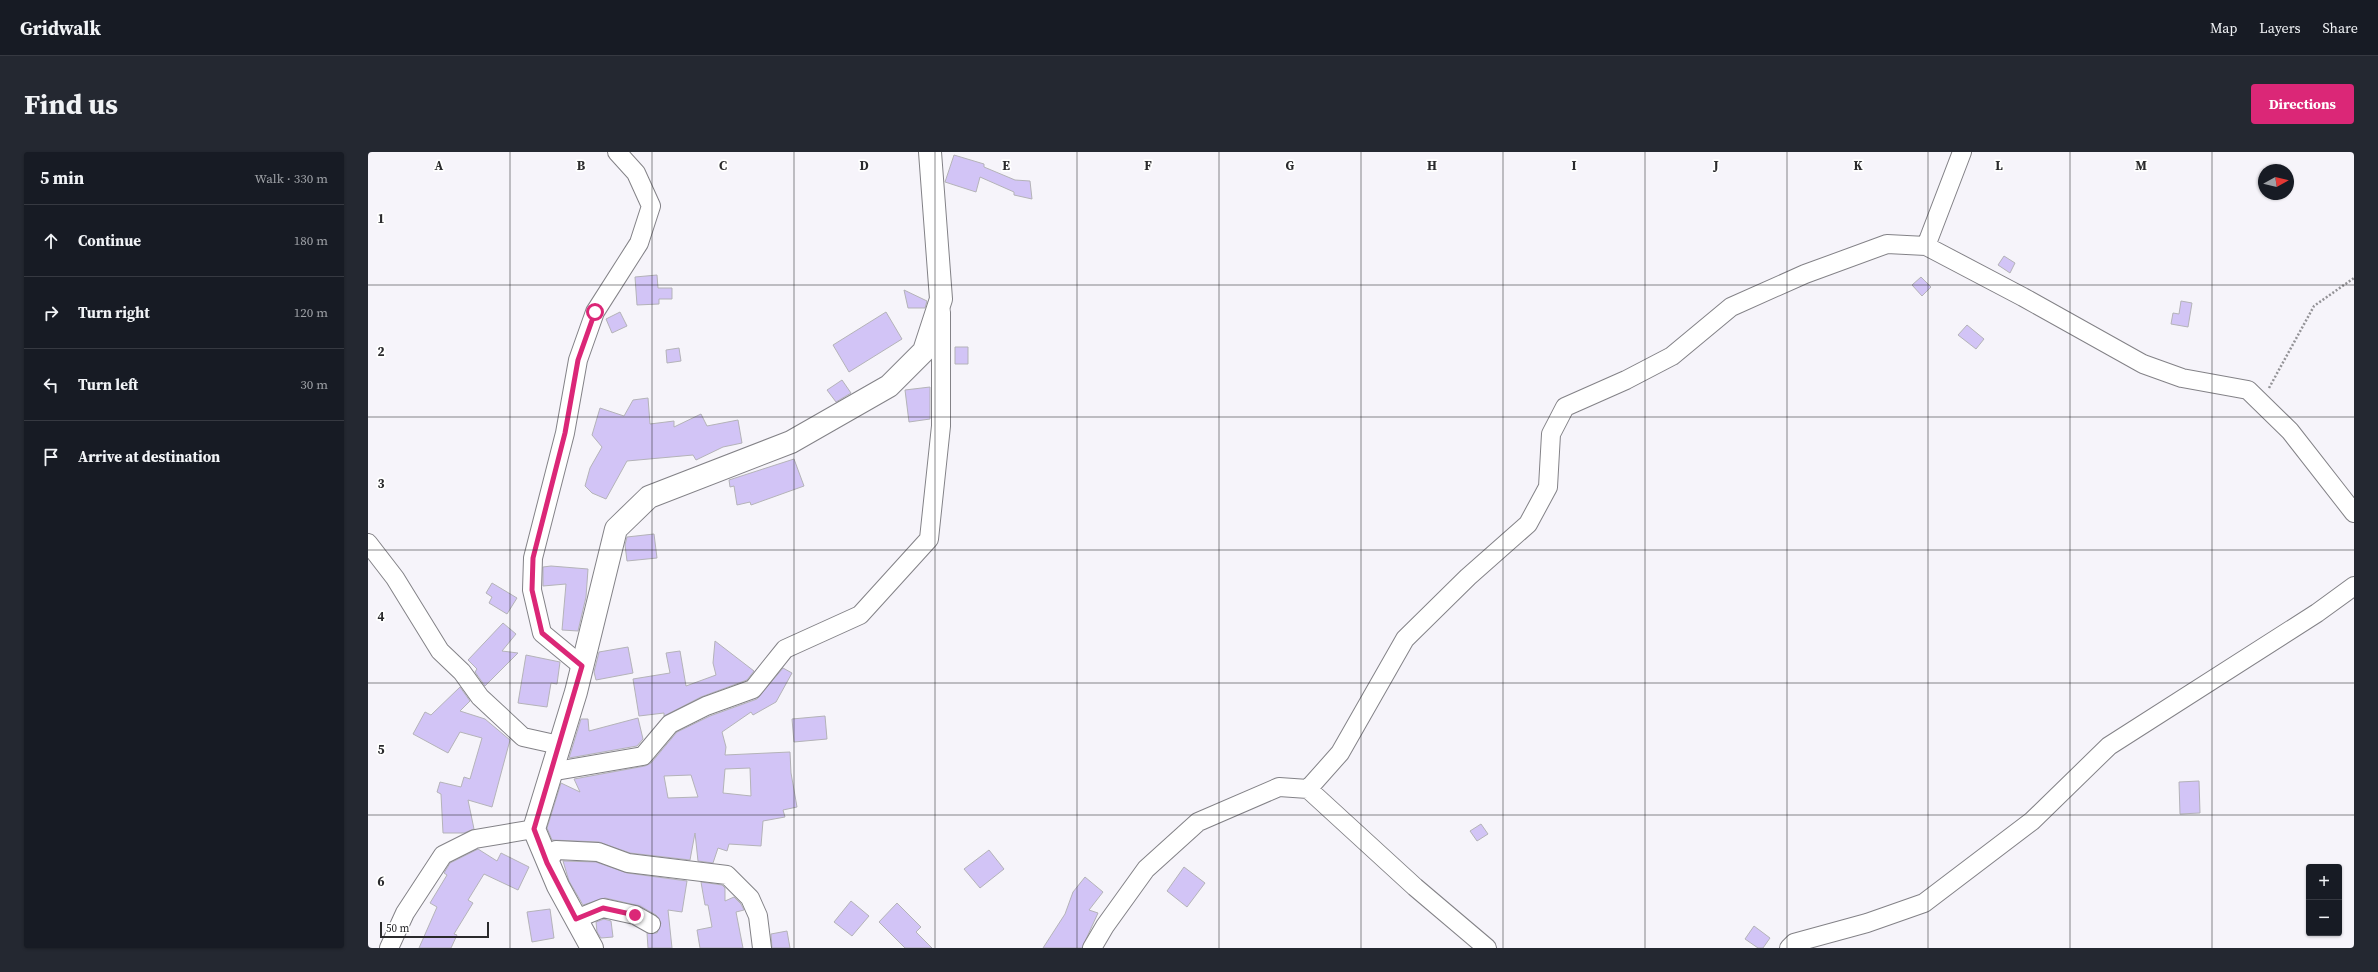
<!DOCTYPE html>
<meta charset="utf-8">
<style>
:root{--surface:#171b24;--page:#242831;--text:#f1f3f6;--muted:#9ea1a6;--line:#363941;--accent:#db2777}
body{margin:0;font-family:"Source Serif 4",serif;background:var(--page);color:var(--text)}
.controls{position:absolute;right:12px;bottom:12px;display:grid;overflow:hidden;border-radius:4px;box-shadow:0 1px 3px #0004}
.controls button{width:36px;height:36px;display:grid;place-items:center;padding:0;border:0;border-bottom:1px solid var(--line);background:var(--surface);color:var(--text);font:20px sans-serif}
.compass{position:absolute;left:1890px;top:12px;width:36px;height:36px;border-radius:50%;background:var(--surface);box-shadow:0 1px 3px #0004;rotate:82deg}
.scale{position:absolute;left:12px;bottom:10px;width:109px;box-sizing:border-box;padding-left:4px;border:2px solid #2a2a2c;border-top:0;font-size:11px;line-height:14px;white-space:nowrap;color:#2a2a2c;-webkit-text-stroke:3px #fff;paint-order:stroke}
.stop{position:absolute;width:12px;height:12px;margin:-9px;border:3px solid #db2777;border-radius:50%;background:#fff}
.stop.end{background:#db2777;border-color:#fff;box-shadow:0 1px 4px #0008}
.list{margin:0;padding:0;list-style:none}
h2{display:flex;justify-content:space-between;align-items:center;height:52px;margin:0;padding:0 16px;font-size:17px}
h2 small{font-size:13px;font-weight:400;color:var(--muted)}
.list li{display:grid;grid-template-columns:26px 1fr auto;gap:12px;align-items:center;box-sizing:border-box;height:72px;padding:0 16px;border-top:1px solid var(--line)}
.list b{display:block;font-size:15px;white-space:nowrap}
.list em{font-size:13px;font-style:normal;color:var(--muted)}
.icon{flex:none;width:22px;height:22px;fill:none;stroke:currentColor;stroke-width:2;stroke-linecap:round;stroke-linejoin:round}
.map{position:relative;flex:none;width:1986px;height:796px;overflow:hidden;border-radius:4px}
header{display:flex;align-items:center;gap:24px;box-sizing:border-box;height:56px;padding:0 20px;background:var(--surface);border-bottom:1px solid var(--line)}
header strong{font-size:19px}
nav{display:flex;gap:22px;margin-inline-start:auto;font-size:14px}
.intro{display:flex;align-items:center;justify-content:space-between;box-sizing:border-box;height:96px;padding:0 24px}
h1{margin:0;font-size:28px}
.button{padding:10px 18px;border-radius:4px;background:var(--accent);color:#fff;font-size:14px;font-weight:700}
main{display:flex;gap:24px;padding:0 24px}
aside{flex:1;background:var(--surface);border-radius:4px;box-shadow:0 1px 3px #0004}
.map>svg:first-child{display:block}
.building{fill:#d2c4f6;stroke:#b4b3b8;fill-rule:evenodd}
.lines{fill:none;stroke-linecap:round;stroke-linejoin:round}
.minor-casing{stroke:#838287;stroke-width:20}
.major-casing{stroke:#838287;stroke-width:24}
.path{stroke:#939296;stroke-width:2.5;stroke-dasharray:2 2;stroke-linecap:butt}
.minor{stroke:#fff;stroke-width:18}
.major{stroke:#fff;stroke-width:22}
.route{stroke:#db2777;stroke-width:5}
.grid{fill:none;stroke:#2a2a2c;stroke-width:1;stroke-opacity:0.55}
.grid-label{font-size:13px;text-anchor:middle;font-weight:bold;fill:#2a2a2c;stroke:#fff;stroke-width:3.5;stroke-linejoin:round;paint-order:stroke}
</style>
<header>
<strong>Gridwalk</strong>
<nav><a>Map</a><a>Layers</a><a>Share</a></nav>
</header>
<div class="intro"><h1>Find us</h1><a class="button">Directions</a></div>
<main>
<aside>
<h2>5 min<small>Walk · 330 m</small></h2>
<ul class="list">
<li><svg class="icon" aria-label="ahead" viewBox="0 0 24 24"><path d="M12 20V5M6 11l6-6 6 6"/></svg><div><b>Continue</b></div><em>180 m</em></li>
<li><svg class="icon" aria-label="right" viewBox="0 0 24 24"><path d="M7 20v-9h11M14 6l5 5-5 5"/></svg><div><b>Turn right</b></div><em>120 m</em></li>
<li><svg class="icon" aria-label="left" viewBox="0 0 24 24"><path d="M17 20v-9H6M10 6l-5 5 5 5"/></svg><div><b>Turn left</b></div><em>30 m</em></li>
<li><svg class="icon" aria-label="arrive" viewBox="0 0 24 24"><path d="M6 21V4h12l-3 4 3 4H6"/></svg><div><b>Arrive at destination</b></div></li>
</ul>
</aside>
<div class="map">
<svg width="1986" height="796" viewBox="0 0 1986 796">
<rect width="100%" height="100%" fill="#f6f4fa"/>
<path class="building" d="M586 3 616 12V15L647 28 662 29 664 47 646 43V40L612 25 608 40 577 30Z
M1636 104 1647 111 1642 121 1630 113Z
M289 123 290 136H304V147H291V152L269 153 267 125Z
M1553 125 1563 135 1554 144 1544 133Z
M536 138 559 149 557 156H540Z
M1813 149 1824 151 1820 175 1803 172 1805 161 1811 162Z
M252 160 259 174 244 181 238 167Z
M518 160 534 187 481 220 465 193Z
M1599 173 1616 187 1608 197 1590 183Z
M587 195H600V212H587Z
M311 196 313 209 299 211 298 198Z
M474 228 483 241 468 250 459 238Z
M562 235V267L541 270 537 238Z
M280 246 282 272 306 269V275L333 262 339 274 370 268 374 291 355 295 328 308 325 303 259 309 238 347 224 341 217 334 222 316 234 295 224 283 232 256 256 264 265 248Z
M426 307 436 334 383 353 382 350 369 353 366 334 362 335 361 328Z
M286 382 289 406 259 409 257 393 259 385Z
M183 414 220 417 218 445 210 479 194 478 198 432 175 434V415Z
M124 431 149 446 139 462 121 451 124 445 118 441Z
M135 471 148 482 134 499 150 501 117 534 107 520 109 517 100 508Z
M347 489 386 519 379 528 333 545 296 564V561L271 564 265 527 302 521 298 501 312 499 318 534 348 523 345 511Z
M260 495 265 521 228 528 226 520 231 500Z
M158 503 192 510 189 532 183 531 179 555 150 551Z
M415 516 424 521 408 550 385 563 383 560 354 580 358 595 357 603 422 600 423 621 429 655 415 658 417 665 395 669 393 694 361 692 359 699 350 696 345 711 330 709 327 681 322 708 262 701 231 690 184 688 179 676 193 631 212 640 206 627 277 614 283 611 309 580 342 564 389 547ZM382 616 383 644 355 641 357 617ZM323 623 330 645 300 646 296 624Z
M92 535 102 549 92 559 117 567 142 588 124 655 100 648 106 677 96 681H75L73 642 69 640 72 630 93 635 96 625 102 627 114 586 92 580 80 601 45 582 57 560 63 563Z
M457 564 459 587 426 590 424 567Z
M270 566 275 587 269 594 201 606 213 567H220L221 579Z
M1831 629 1832 661 1812 662 1811 630Z
M1113 672 1120 682 1109 689 1102 679Z
M110 697 129 709 133 701 161 715 150 738 116 722 100 748 105 751 86 782 89 783 83 796H51L69 755 62 751 79 723 76 721 82 711Z
M621 698 636 717 612 736 596 717Z
M195 709 228 710 259 721 319 729 314 760 300 758 304 796H280L279 781H289L293 771 288 763 272 754 237 746 215 753 201 729Z
M816 715 837 731 819 755 799 739Z
M717 725 735 740 721 758 730 761 714 796H675L697 762 705 740Z
M333 730 354 733 357 736V749L366 745 373 752 376 758 368 760 375 796H332L329 778 344 775 340 753H337Z
M483 749 501 764 484 784 466 770Z
M529 751 553 775 548 780 564 796H537L511 770Z
M182 757 186 786 164 790 159 760Z
M236 767 243 769 245 785 233 786 229 780 228 770Z
M1386 774 1402 786 1395 796H1390L1377 787Z
M419 779 422 796H404L403 782Z"/>
<g class="lines">
<defs>
<path id="minor" d="M1594 0 1558 94 1655 145 1775 212 1814 226 1880 238 1922 279 1986 361
M0 391 27 426 72 499 94 520 112 545 155 585 191 593
M214 514 174 481 164 438 165 406 197 281 210 208 227 160 271 91 283 54 268 21 249 0
M182 620 275 604 302 572 338 554 385 537 417 497 492 463 561 387 573 274V160
M940 637 972 601 1037 487 1100 425 1160 372 1180 335 1183 282 1197 255 1258 228 1304 204 1363 155 1437 122 1519 92 1558 94
M179 711 188 698 230 700 260 711 359 723 382 746 390 764 394 796
M208 767 235 756 267 763 283 772
M21 796 37 761 75 703 107 687 166 677
M724 796 737 774 778 717 830 670 911 635 940 637 1047 735 1119 796
M1421 796 1426 791 1499 771 1556 751 1664 669 1741 594 1949 461 1986 434"/>
<path id="major" d="M224 796 190 734 166 677 208 540 248 377 281 345 423 290 521 234 556 199 573 147 562 0"/>
</defs>
<use href="#minor" class="minor-casing"/>
<use href="#major" class="major-casing"/>
<path class="path" d="M1901 236 1946 154 1986 126"/>
<use href="#minor" class="minor"/>
<use href="#major" class="major"/>
</g>
<g class="lines">
<path class="route" d="M227 160 210 208 197 281 165 406 164 438 174 481 214 514 166 677 179 711 208 767 235 756 267 763"/>
</g>
<path class="grid" d="M142 0V796M284 0V796M426 0V796M567 0V796M709 0V796M851 0V796M993 0V796M1135 0V796M1277 0V796M1419 0V796M1560 0V796M1702 0V796M1844 0V796M0 133H1986M0 265H1986M0 398H1986M0 531H1986M0 663H1986"/>
<g class="grid-label">
<text x="71" y="18">A</text>
<text x="213" y="18">B</text>
<text x="355" y="18">C</text>
<text x="496" y="18">D</text>
<text x="638" y="18">E</text>
<text x="780" y="18">F</text>
<text x="922" y="18">G</text>
<text x="1064" y="18">H</text>
<text x="1206" y="18">I</text>
<text x="1348" y="18">J</text>
<text x="1490" y="18">K</text>
<text x="1631" y="18">L</text>
<text x="1773" y="18">M</text>
<text x="13" y="71">1</text>
<text x="13" y="204">2</text>
<text x="13" y="336">3</text>
<text x="13" y="469">4</text>
<text x="13" y="602">5</text>
<text x="13" y="734">6</text>
</g>
</svg>
<div class="controls">
<button>+</button>
<button>−</button>
</div>
<svg class="compass" viewBox="-18 -18 36 36"><path d="M0-13l5 13h-10z" fill="#e53935"/><path d="M0 13l5-13h-10z" fill="#9ea1a6"/></svg>
<div class="scale">50 m</div>
<div class="stop" style="left:227px;top:160px"></div>
<div class="stop end" style="left:267px;top:763px"></div>
</div>
</main>
